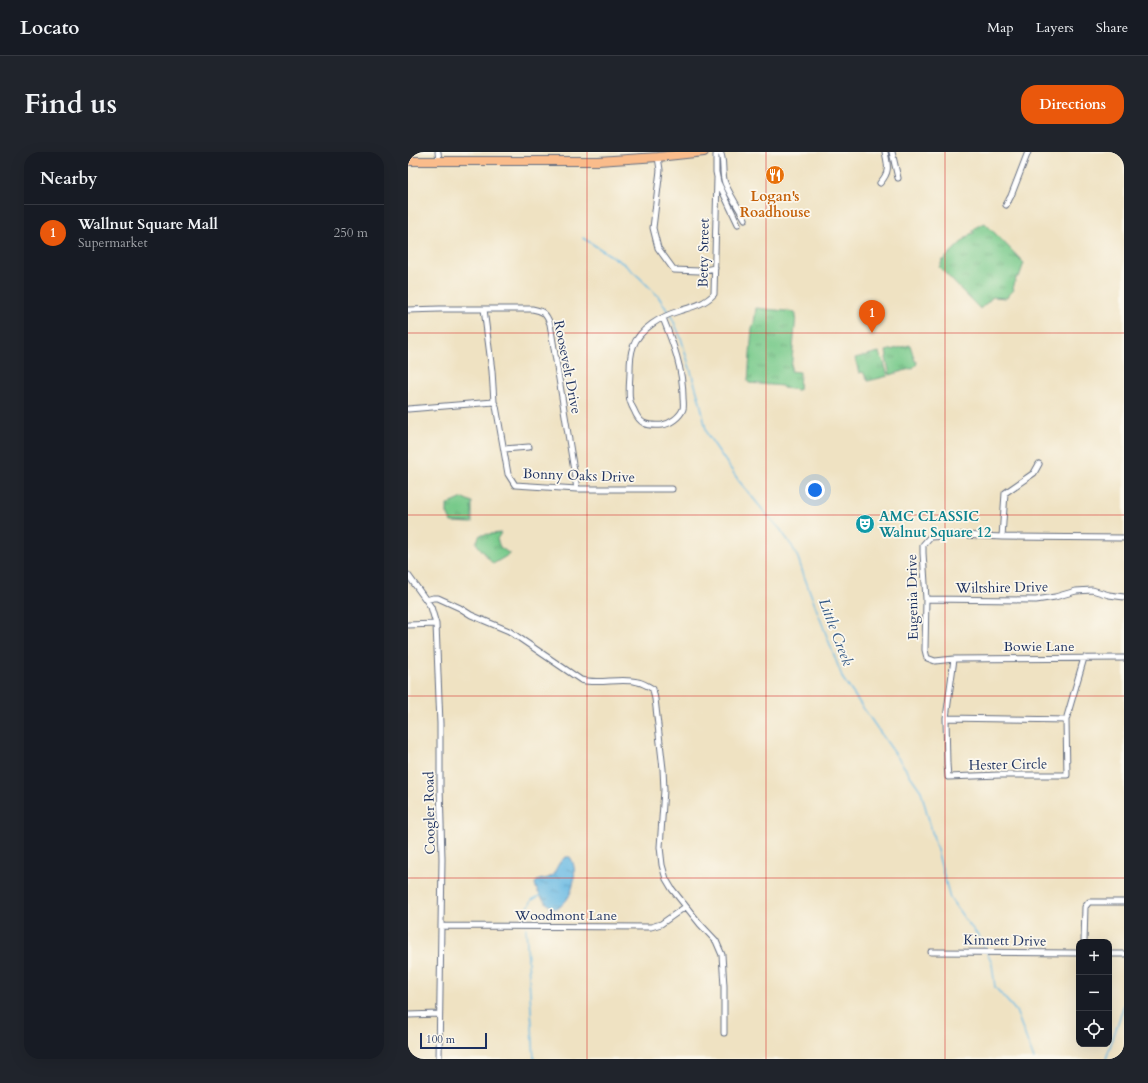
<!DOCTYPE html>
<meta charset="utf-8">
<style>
:root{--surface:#171b24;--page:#20242c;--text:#f1f3f6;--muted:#9ea1a6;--line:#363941;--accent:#ea580c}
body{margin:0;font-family:Cardo,serif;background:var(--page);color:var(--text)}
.controls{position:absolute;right:12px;bottom:12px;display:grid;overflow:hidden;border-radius:8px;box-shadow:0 4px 16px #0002}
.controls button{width:36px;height:36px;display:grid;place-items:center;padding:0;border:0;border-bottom:1px solid var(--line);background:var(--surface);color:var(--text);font:20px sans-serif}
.scale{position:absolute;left:12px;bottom:10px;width:67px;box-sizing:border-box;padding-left:4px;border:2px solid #1b2f5e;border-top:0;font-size:11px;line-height:14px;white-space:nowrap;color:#1b2f5e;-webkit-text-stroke:3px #fbf7ec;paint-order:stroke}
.you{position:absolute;left:407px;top:338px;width:14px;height:14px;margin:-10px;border:3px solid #fff;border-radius:50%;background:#1a73e8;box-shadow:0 0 0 6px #1a73e833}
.badge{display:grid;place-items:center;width:26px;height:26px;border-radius:50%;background:var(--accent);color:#fff;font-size:13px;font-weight:700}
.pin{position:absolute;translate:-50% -33px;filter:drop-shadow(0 1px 2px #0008)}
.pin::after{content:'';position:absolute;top:21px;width:14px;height:12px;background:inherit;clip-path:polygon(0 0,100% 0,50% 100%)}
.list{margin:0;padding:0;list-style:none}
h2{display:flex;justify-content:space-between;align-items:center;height:52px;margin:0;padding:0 16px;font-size:17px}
h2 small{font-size:13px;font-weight:400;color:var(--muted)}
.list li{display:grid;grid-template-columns:26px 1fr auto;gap:12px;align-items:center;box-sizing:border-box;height:56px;padding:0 16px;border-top:1px solid var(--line)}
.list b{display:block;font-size:15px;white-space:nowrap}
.list p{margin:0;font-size:13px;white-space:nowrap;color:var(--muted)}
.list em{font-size:13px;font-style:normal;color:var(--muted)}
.icon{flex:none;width:22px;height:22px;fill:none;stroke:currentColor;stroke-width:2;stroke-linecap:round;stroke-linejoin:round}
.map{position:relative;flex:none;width:716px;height:907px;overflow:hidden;border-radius:16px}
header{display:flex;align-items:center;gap:24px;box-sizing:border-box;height:56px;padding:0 20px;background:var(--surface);border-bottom:1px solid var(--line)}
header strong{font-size:19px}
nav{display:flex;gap:22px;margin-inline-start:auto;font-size:14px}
.intro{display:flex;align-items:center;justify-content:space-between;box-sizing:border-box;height:96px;padding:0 24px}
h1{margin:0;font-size:28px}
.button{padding:10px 18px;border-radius:16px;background:var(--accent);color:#fff;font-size:14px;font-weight:700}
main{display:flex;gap:24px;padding:0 24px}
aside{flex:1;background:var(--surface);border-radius:16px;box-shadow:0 4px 16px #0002}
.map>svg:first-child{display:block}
.grass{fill:url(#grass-tufts);stroke:#4a7c74}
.water{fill:url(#water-ripples);stroke:#4274a0}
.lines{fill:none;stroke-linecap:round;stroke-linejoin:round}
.stream{stroke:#68b9e3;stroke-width:1.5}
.minor-casing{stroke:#656e81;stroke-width:7}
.primary-casing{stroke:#656e81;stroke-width:10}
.minor{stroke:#fff;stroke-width:5}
.primary{stroke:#fabc8b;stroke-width:8}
.grid{fill:none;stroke:#d62828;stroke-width:1;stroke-opacity:0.55}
.labels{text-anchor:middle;stroke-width:3.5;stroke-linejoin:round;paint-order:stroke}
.food-label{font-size:14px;font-weight:bold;fill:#c56008;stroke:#fbf7ec}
.street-label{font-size:14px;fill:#1b2f5e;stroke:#fbf7ec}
.culture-label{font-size:14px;font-weight:bold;fill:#0d838f;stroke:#fbf7ec;text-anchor:start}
.water-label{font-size:15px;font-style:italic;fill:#325886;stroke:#fbf7ec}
</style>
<header>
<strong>Locato</strong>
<nav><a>Map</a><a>Layers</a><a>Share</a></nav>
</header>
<div class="intro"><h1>Find us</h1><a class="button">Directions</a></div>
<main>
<aside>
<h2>Nearby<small></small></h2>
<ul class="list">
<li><span class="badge">1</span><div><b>Wallnut Square Mall</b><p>Supermarket</p></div><em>250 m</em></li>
</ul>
</aside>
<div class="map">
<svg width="716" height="907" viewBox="0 0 716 907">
<defs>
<pattern id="grass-tufts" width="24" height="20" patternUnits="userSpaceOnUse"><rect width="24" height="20" fill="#78ca8b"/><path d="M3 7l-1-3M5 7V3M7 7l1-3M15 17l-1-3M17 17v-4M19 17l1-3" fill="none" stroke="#62a475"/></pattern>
<pattern id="water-ripples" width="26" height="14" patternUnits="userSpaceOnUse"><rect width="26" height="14" fill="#68b9e3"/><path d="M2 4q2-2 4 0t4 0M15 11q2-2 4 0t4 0" fill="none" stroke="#5597bb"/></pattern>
</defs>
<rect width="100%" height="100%" fill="#fbf7ec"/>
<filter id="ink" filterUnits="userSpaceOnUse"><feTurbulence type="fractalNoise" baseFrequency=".025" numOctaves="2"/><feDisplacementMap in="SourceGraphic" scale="8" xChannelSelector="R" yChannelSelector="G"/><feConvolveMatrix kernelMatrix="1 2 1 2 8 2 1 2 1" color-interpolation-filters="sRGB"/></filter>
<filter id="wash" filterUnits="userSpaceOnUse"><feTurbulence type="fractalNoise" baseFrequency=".012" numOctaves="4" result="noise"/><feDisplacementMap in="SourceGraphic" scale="16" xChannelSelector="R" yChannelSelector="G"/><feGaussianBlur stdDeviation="0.9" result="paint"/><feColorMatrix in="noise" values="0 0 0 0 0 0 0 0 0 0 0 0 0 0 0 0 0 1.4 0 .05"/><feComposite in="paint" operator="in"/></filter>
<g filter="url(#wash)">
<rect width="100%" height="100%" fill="#efe2c2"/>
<path class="grass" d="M577 71 616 111 611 125 609 124 605 136 606 138 598 146 585 145 572 157 531 115 533 112 534 109 562 82 566 81V80L564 79 568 75Z
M348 156 387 160 388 163 383 219 392 220 391 238H389L375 236 374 234 341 231 340 229 344 176 346 171Z
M502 193 507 209H508L509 212 505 216 482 223 478 206 479 203 478 199Z
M471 200 472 204 475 207 480 224 460 229 455 220 451 221 447 206Z
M55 346 64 350V371L43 370 39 361V353Z
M93 381 89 387 92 395 102 402 85 412 68 391 72 383Z"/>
<path class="water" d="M158 705H162C170 715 166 736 160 746 158 749 154 753 151 756H144C137 750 128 741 127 731 131 726 137 728 142 725 149 721 148 710 158 705Z"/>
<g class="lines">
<path class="stream" d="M175 86 216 112 231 125 250 144 264 166 273 186 292 250 299 282 331 329 359 363 372 377 384 394 390 406 396 424 435 527 513 639 542 746 559 770 573 787 584 812 587 835 608 859 626 907
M118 772 117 761 124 748 133 743
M118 776 126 907
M698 907 716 853"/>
</g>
</g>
<g filter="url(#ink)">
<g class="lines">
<defs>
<path id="minor" d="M30 0 31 9
M310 0 308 3V20L310 30 330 72
M312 0C317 8 313 21 317 31 322 43 330 55 337 67
M484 0 490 26
M250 5 252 18 245 76 250 96 266 118 291 119 307 116
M472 31C482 20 480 14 477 0
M598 53 603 44 620 0
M76 157 84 219 86 250 88 254 100 322 107 333 169 337H264
M0 158 32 157H124C135 159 138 161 142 172L169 337
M255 166C265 191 275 217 275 245 275 248 276 253 275 257 272 265 262 272 254 273 239 274 232 273 226 258 224 255 223 252 222 249 220 241 222 228 222 219 222 211 222 203 225 195 231 177 254 164 271 159 284 155 297 152 306 142L309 26
M0 257 86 250
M96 297 121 295
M594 385 597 341 626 321 631 312
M716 386 594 385 554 383 522 385 515 393V401L518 447 517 498 519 506 527 509 546 507 716 506
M0 423 23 455 28 472 32 572V634L34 707 31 907
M518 447 628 448 647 445 668 439 684 438 701 443 716 445
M18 448 25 446H30L52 456 63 463 101 479 173 528C192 533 212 525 230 530 235 531 240 534 245 537L247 547 255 617 256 638 252 695 254 713 258 727 264 737 292 772 308 789 314 803 316 834V881
M0 473 28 472
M546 507 538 566 539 612 540 625 592 623H659L658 568 676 506
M538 566 658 568
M33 774 243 775 253 772 277 755
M676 790 677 755 681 750H716
M523 800 671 801
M701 802H716
M0 863 31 862"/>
<path id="primary" d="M0 9H190L250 5 296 0"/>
</defs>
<use href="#minor" class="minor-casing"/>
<use href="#primary" class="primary-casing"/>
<use href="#minor" class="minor"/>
<use href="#primary" class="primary"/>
</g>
</g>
<path class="grid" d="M179 0V907M358 0V907M537 0V907M0 181H716M0 363H716M0 544H716M0 726H716"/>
<defs>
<symbol id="restaurant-disc" viewBox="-11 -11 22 22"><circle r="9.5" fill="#e8710a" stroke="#fbf7ec"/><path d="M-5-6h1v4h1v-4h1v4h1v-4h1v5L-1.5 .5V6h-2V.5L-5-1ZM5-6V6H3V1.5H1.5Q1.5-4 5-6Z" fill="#fff"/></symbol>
<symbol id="theatre-disc" viewBox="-11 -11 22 22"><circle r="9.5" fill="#0f9aa8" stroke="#fbf7ec"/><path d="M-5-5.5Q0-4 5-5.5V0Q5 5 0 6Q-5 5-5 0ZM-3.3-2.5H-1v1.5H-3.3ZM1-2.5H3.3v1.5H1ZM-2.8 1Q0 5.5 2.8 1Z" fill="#fff"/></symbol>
</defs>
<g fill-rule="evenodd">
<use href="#restaurant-disc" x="356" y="12" width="22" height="22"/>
<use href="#theatre-disc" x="446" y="361" width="22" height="22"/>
</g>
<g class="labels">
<g class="food-label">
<text x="367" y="49">Logan's<tspan x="367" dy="16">Roadhouse</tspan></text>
</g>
<g class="street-label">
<text transform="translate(295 101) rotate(-89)" y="5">Betty Street</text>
<text transform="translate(160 215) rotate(79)" y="5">Roosevelt Drive</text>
<text transform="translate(171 323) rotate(2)" y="5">Bonny Oaks Drive</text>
<text transform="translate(594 435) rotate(-1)" y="5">Wiltshire Drive</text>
<text transform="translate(504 445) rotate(-91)" y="5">Eugenia Drive</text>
<text x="631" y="499">Bowie Lane</text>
<text transform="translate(600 612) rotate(-1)" y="5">Hester Circle</text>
<text transform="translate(21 661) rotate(-91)" y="5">Coogler Road</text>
<text x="158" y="768">Woodmont Lane</text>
<text transform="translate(597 788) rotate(1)" y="5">Kinnett Drive</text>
</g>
<g class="culture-label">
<text x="471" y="369">AMC CLASSIC<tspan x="471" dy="16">Walnut Square 12</tspan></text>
</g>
<g class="water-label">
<text transform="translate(428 480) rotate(69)" y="5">Little Creek</text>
</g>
</g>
</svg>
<div class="controls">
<button>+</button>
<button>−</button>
<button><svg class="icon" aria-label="locate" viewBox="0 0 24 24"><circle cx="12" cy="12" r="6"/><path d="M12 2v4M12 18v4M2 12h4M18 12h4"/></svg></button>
</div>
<div class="scale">100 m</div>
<div class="you"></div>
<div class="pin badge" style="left:464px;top:181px">1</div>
</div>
</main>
